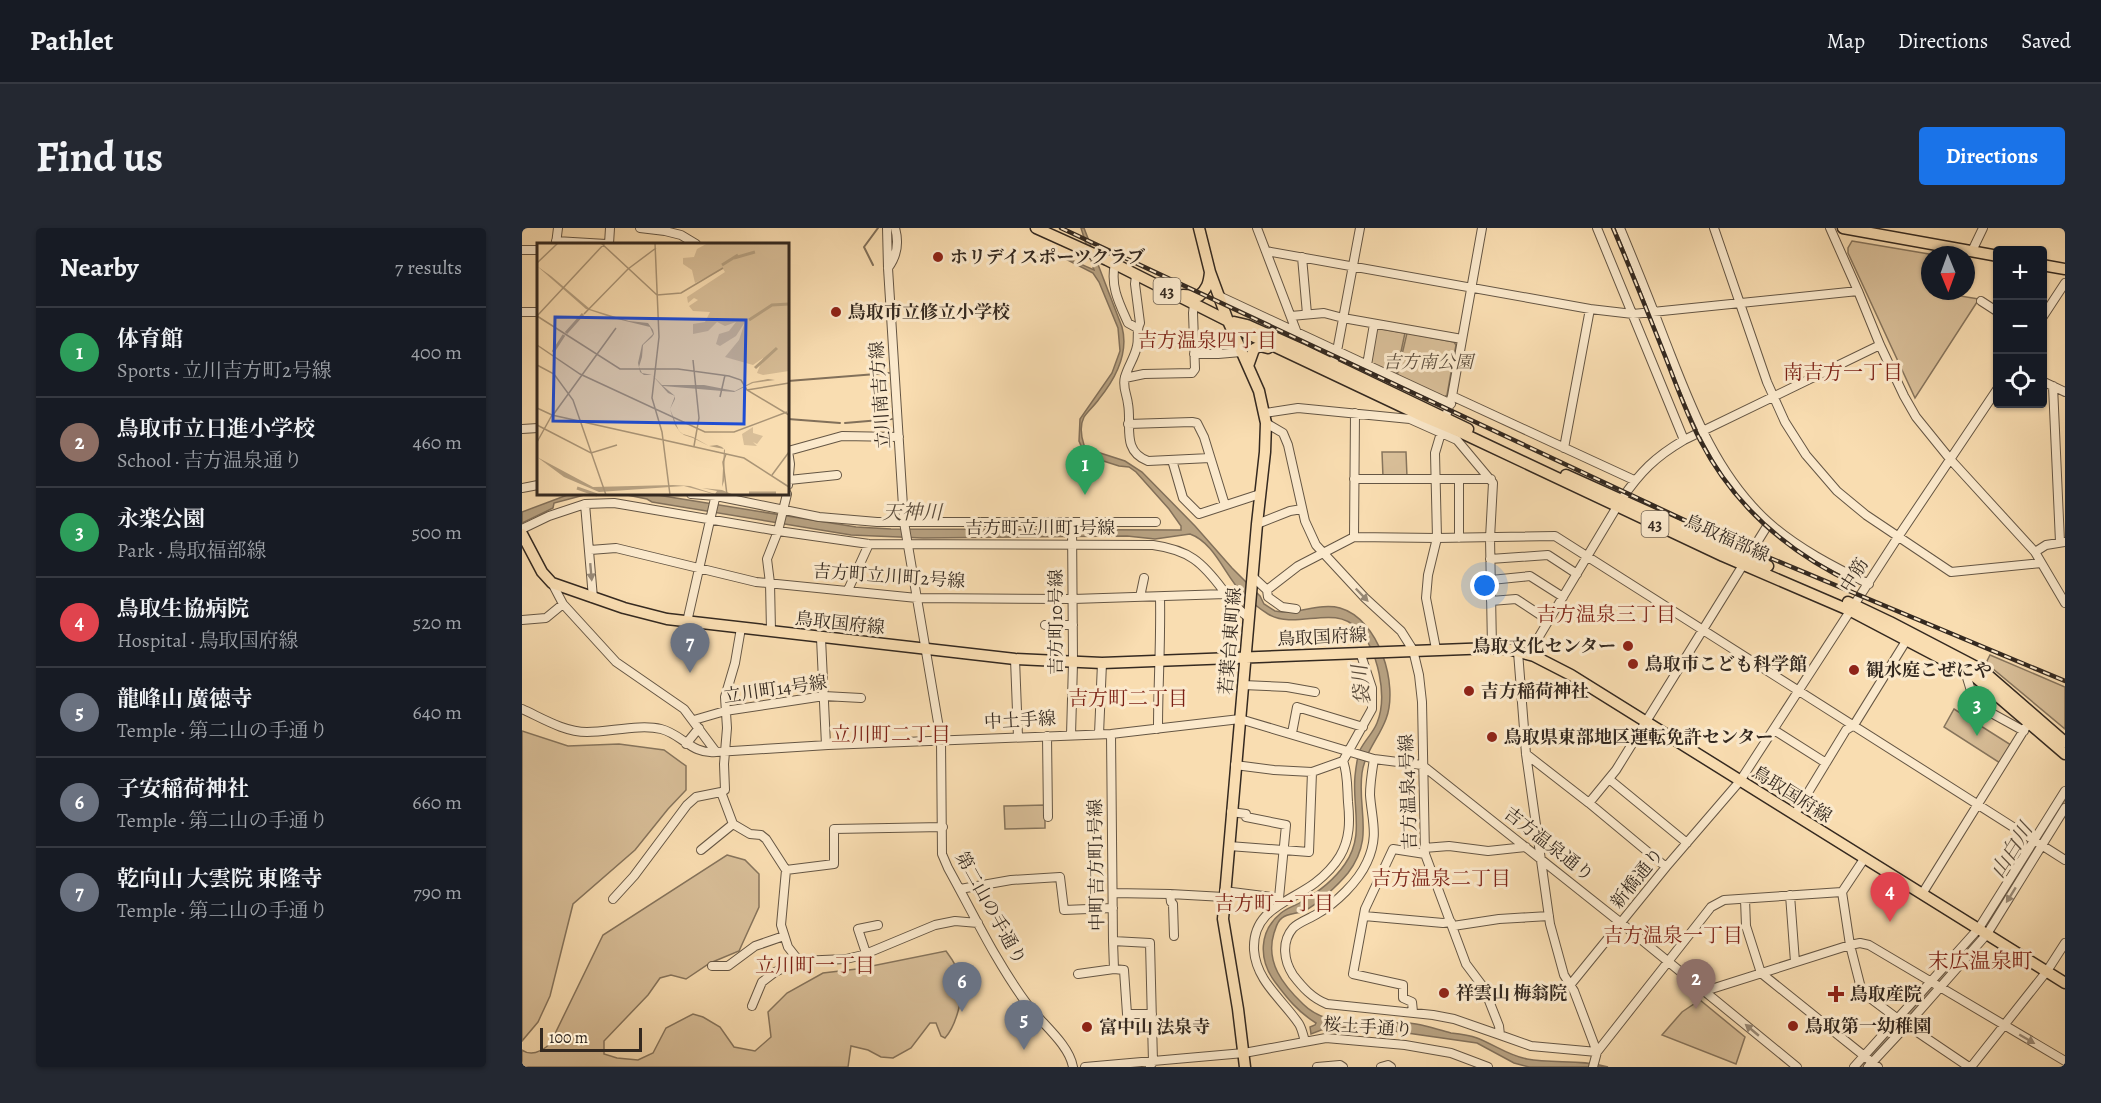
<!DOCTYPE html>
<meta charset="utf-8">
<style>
:root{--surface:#171b24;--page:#242831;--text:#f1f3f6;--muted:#9ea1a6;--line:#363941;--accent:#1a73e8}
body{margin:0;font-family:Alegreya,"Noto Serif JP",serif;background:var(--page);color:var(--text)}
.controls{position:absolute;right:18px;top:18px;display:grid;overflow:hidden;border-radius:6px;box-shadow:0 2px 4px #0004}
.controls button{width:54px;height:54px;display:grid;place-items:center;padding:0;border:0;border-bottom:2px solid var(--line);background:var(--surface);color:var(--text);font:30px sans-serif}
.compass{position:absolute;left:1399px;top:18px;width:54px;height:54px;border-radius:50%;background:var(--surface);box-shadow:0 2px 4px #0004;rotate:179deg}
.scale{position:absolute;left:18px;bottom:15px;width:102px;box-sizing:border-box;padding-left:6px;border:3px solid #342920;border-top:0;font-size:16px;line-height:21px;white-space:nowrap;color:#342920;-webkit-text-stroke:4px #fbe9cc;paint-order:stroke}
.you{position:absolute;left:963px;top:358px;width:21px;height:21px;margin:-15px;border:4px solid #fff;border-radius:50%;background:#1a73e8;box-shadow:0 0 0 9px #1a73e833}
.badge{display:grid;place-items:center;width:39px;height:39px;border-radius:50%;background:var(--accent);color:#fff;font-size:20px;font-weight:700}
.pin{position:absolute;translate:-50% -50px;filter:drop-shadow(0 2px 3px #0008)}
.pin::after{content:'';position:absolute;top:32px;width:21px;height:18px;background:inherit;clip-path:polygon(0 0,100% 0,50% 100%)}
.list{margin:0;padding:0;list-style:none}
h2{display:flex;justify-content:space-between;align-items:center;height:78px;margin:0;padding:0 24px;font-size:26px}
h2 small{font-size:20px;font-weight:400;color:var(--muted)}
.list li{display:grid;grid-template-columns:39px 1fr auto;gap:18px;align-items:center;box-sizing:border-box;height:90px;padding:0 24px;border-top:2px solid var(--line)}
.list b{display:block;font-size:22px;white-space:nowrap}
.list p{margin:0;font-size:20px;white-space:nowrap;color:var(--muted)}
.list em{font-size:20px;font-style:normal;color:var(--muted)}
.icon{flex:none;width:33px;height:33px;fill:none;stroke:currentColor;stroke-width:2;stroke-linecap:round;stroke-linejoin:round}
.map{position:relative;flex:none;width:1543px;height:839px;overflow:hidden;border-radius:6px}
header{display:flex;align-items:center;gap:36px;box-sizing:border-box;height:84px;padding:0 30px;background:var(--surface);border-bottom:2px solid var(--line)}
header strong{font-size:28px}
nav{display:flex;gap:33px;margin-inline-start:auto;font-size:21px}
.intro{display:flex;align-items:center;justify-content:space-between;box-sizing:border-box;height:144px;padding:0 36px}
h1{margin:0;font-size:42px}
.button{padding:15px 27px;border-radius:6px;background:var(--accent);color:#fff;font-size:21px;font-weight:700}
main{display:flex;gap:36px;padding:0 36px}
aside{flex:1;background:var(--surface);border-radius:6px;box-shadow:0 2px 4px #0004}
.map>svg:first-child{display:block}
.green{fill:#d8be98;stroke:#86745c;stroke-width:1.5}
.water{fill:#b6a080;stroke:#82705a;stroke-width:1.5}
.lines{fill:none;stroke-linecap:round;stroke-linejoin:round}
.stream{stroke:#82705a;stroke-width:2}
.river{stroke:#b6a080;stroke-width:12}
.minor-casing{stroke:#655644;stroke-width:10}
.major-casing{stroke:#342920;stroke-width:13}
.minor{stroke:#fbe9cc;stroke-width:8}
.major{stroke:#f9ddb1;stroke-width:10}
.rail-casing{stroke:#342920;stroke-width:4.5}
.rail{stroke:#fbe9cc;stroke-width:2;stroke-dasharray:7;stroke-linecap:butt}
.oneway{fill:#988976}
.poi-dot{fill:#8f2418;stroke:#fbe9cc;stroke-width:2}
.labels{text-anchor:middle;stroke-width:6;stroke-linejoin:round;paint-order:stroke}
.shield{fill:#fbe9cc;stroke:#706354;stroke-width:1.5}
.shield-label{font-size:16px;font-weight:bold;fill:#342920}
.poi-label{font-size:18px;font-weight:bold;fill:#342920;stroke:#fbe9cc;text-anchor:start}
.park-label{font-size:18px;font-style:italic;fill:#5d4e3e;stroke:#fbe9cc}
.street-label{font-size:18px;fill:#342920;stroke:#fbe9cc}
.neighbourhood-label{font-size:20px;fill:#7a1f14;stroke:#fbe9cc}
.water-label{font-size:20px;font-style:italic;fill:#5b4d3d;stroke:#fbe9cc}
.quarter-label{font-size:21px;fill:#7a1f14;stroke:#fbe9cc}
.inset-river{fill:none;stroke:#b6a080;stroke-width:3}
.inset-road{fill:none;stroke:#aa9577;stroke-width:1.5}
.view{fill:#1d4ed8;fill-opacity:0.15;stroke:#1d4ed8;stroke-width:3}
.inset-edge{fill:none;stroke:#342920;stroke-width:3}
</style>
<header>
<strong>Pathlet</strong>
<nav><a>Map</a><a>Directions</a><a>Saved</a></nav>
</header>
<div class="intro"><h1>Find us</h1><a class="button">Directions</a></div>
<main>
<aside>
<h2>Nearby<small>7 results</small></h2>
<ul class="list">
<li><span class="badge" style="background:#2e9e5b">1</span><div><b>体育館</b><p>Sports · 立川吉方町2号線</p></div><em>400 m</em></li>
<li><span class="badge" style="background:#8d6e63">2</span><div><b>鳥取市立日進小学校</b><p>School · 吉方温泉通り</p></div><em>460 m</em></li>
<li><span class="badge" style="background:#2e9e5b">3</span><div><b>永楽公園</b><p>Park · 鳥取福部線</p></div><em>500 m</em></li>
<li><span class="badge" style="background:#e0444e">4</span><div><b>鳥取生協病院</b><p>Hospital · 鳥取国府線</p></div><em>520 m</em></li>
<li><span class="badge" style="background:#6b7280">5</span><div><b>龍峰山 廣徳寺</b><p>Temple · 第二山の手通り</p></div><em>640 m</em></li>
<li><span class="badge" style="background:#6b7280">6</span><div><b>子安稲荷神社</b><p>Temple · 第二山の手通り</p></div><em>660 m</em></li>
<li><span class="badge" style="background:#6b7280">7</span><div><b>乾向山 大雲院 東隆寺</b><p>Temple · 第二山の手通り</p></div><em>790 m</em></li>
</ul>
</aside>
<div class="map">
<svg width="1543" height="839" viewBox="0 0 1543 839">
<rect width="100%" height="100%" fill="#f9ddb1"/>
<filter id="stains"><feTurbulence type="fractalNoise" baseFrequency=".00333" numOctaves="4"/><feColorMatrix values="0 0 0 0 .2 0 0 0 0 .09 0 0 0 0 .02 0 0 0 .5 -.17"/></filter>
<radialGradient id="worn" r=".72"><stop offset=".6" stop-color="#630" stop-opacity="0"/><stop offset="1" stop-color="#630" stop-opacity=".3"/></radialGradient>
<path class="green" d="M1330 13 1413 27H1408V63L1457 71 1393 170 1326 25V20Z
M854 100 883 105 874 147 847 135Z
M885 105 932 114 934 117 925 167 922 169 875 148Z
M860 224H884L885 249H861Z
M1468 427 1543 459V501L1464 435Z
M1432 481 1489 517 1478 535 1422 499Z
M0 503 46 518 97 516 142 522 164 538V562L146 581 113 622 51 676 28 768 16 794 0 813Z
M523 577V600L483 601 482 578Z
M205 627 223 632 237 646V679L217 723 188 735 164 751 149 747 138 750 126 767 82 813V826L95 830 116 832 131 825 144 800 171 786 181 789 198 799 212 819 233 823 249 809 246 784 265 765 301 745 335 741 424 723C430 731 437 741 439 752 442 768 434 798 423 810L419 808 414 795H408L389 820 371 830 359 829 346 822 329 818 326 839H0V822C10 829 20 823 28 816L81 707Z
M1178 772 1223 809 1214 836 1140 807 1160 784Z"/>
<path class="water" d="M559 0H562L600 99C607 125 594 150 577 171 573 177 566 183 562 189 558 197 559 208 562 217L569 222 603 233 620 244 673 298 710 340 738 368 742 376 753 383 760 384C779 385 799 375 818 380 857 391 877 457 864 491 857 510 843 524 840 545 835 582 853 610 826 645 817 656 795 677 782 683 775 686 766 685 760 690 755 693 754 700 752 705 743 734 761 757 781 776 810 805 858 790 894 796 906 798 917 802 929 805 938 806 947 807 955 810 973 817 987 828 1005 831 1032 836 1059 831 1086 839H1007L992 835 955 815 864 802 807 799 789 806 788 799 793 797 794 795C776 784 765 770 753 754 736 731 737 703 759 685 765 680 773 678 779 674 795 665 812 652 823 636 843 608 830 579 833 548 834 539 835 529 838 522 843 512 851 505 855 495 866 468 856 422 836 401 811 375 775 403 746 386 738 381 728 373 721 366 703 348 693 315 668 306L633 311 605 308 401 310 329 307 130 274 125 271 100 266H129L334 299 369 301 659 302V298L647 281 614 244 607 239 597 238 569 229 561 222 557 213 558 191 590 145 598 123 596 100 577 54 571 45 538 28 527 26 517 29 516 28 525 24H531L572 42Z
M48 266H66L32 275 31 280 0 295V284Z"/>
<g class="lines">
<path class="stream" d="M351 37 342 19 356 0
M266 153 367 145
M266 191 318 195
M323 195 370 191"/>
<path class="river" d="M1468 693 1543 571
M1338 839 1454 712"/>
<defs>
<path id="minor" d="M118 0 143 3
M143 0V3L159 7 174 16
M365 0 366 40 382 294 419 512 420 626 426 640C451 685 474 734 505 776 519 795 547 816 551 839
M735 0 775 105
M960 0 930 168 1112 252
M1075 0 1162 212
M1098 0C1113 36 1128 73 1142 110 1168 176 1192 245 1246 294 1275 320 1312 339 1347 356
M1192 0 1245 154 1263 194 1284 227 1315 263 1344 287 1429 344 1519 335
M1308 0 1336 63 1358 117 1382 168 1394 189 1428 231 1513 324 1543 375
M34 13 84 16
M34 16 36 0
M87 16 88 0
M0 22H16
M744 23 1068 81 1111 86 1336 63
M1450 23 1461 0
M780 29 785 86
M593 36C588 58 597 75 606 95L615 100
M366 40C375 28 377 14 373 0
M614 47 613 56 618 95C614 102 617 110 615 118 613 129 606 138 603 149 600 159 605 166 606 176 610 197 599 223 626 233L688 230
M697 68 929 176
M1459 73 1476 84
M0 84H16
M769 88 802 85 821 90 940 111
M1520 90 1543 55
M672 126H696L719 124
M810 137 815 123 838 0
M845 137 852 96
M603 150 622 146 670 145 673 141 671 85 672 76
M1520 153 1543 164
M1531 158 1538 314
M743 185 776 180 888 191 935 212 971 255 968 310 970 420
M744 195 761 205 766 217 783 293 794 317 843 370 879 403 891 422 897 447 900 474 903 626 944 736 962 760 977 798 978 807 1009 818 1075 824 1189 679 1202 672 1320 664 1342 631
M606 196 670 194 675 195 682 209 703 277
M0 201 16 200
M1042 220 1068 81
M266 223 320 208 377 209
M266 223 268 236 266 257
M650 232 661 270 677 286 738 266
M832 251H969
M937 251V310
M267 252 315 247
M0 260 16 257
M169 266 194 268 297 289 355 294H550L551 435 549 507
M63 276 71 370
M550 294H634
M735 296 768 283 780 281
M0 301 27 288 63 276 92 275 256 303 347 316 631 317C667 322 680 334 701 362 709 373 716 382 727 390
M832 309 833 185
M68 322 94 320 234 354 395 370 551 371 704 366
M1513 324 1524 317 1543 314
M968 331 1026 327 1055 346
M731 349 745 362 776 338 832 309 915 310 1033 308 1543 632
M969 352 1008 348 1041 369
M30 355 41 376 94 434 162 481 194 524 306 517 589 506 718 491 852 531 900 537 1099 695 1275 839
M326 362 347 316
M745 362 746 369 760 379 774 381
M618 369 622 350
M969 373 994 371 1026 392
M0 392 24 390 41 376
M165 394 194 266
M523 397H551
M219 400 213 435 203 469 205 500 202 536 203 562 199 564 211 596 228 606 239 607 244 611 264 642 259 697 266 719 277 733 324 731 341 727 413 697 433 693 456 695
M249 403 248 355 245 331 256 303 265 266
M299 410 304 517
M914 421 904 370 906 347 915 310 913 225 930 168
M996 424 1004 526 1028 696 1042 747 1052 763 1075 824 1071 839
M1006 427 1099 272C1118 244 1133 229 1162 212L1358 117
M493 431 496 509
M1443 443 1453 476 1502 503
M721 457 765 459 793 464
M0 481C20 490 42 504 65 504 87 504 118 496 139 501 160 506 170 527 194 524
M172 492 203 483 302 468 339 470
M636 501C636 456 639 413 638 369
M1252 502 1304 535
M770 505 775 479 841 499
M577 506 580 435
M589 506 591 713 628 715 631 834 628 838
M525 508 526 589
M164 516 177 500
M1004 526 1067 575 1144 639
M852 531C850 543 848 555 848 567 850 593 857 608 845 634 836 654 814 675 795 686 787 691 777 694 771 700 759 714 762 733 771 747 781 760 790 770 805 776L911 787 932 791 978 807
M713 537 752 542 790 544 821 533 850 481V460L838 424
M1087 551 1165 615
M1067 575 1094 542 1247 295
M1273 586 1324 502 1332 497 1384 413
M707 618 787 624 790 544
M902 620 927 618 966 623 1004 619
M179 622 211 596
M264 642 312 636V601L421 599
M438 661 489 652 538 649 542 682 591 680
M702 663 757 670 764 597 724 589V586L709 584
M1320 664 1328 717 1340 764 1376 791 1447 839
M591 665 648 666 702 669
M648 666 649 674 651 676 652 708
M1400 666 1507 494
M1268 667 1273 734
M91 671 112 648 165 577 174 569 199 564
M1223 671 1224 698 1239 745 1356 839
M842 688 921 695 929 694
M931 698 977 691 1027 688
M591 713 592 741 602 742 605 786H630
M344 725 336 701 356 697
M190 738H206L233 718 262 708
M556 746 592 741
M1049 756 1144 639 1218 553 1376 309 1476 160
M1183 763 1328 717 1338 715 1347 717 1543 833
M230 778 240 754 253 744 277 733
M891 784 890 774 881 770V757L831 746 843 681 871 621 903 626
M783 813C781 807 780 801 777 796 761 772 734 753 732 722 730 681 768 674 793 655 802 648 812 638 818 628 828 611 828 593 826 574 825 561 826 546 821 533
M563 839 722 825 804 810 883 817 929 825 966 839
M795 839 818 837 821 839
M859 839 866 837 869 839
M1332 839 1457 700 1543 563
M1346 839 1385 797 1465 706 1543 580
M1449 839 1525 743 1543 715"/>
<path id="major" d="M514 0 585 32 706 93 722 104 902 189 940 205 1201 328 1329 383 1443 443 1452 448 1543 526
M677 0 688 44 706 93 737 163 744 195 743 224 735 296 701 691 716 781 723 839
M1321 0 1476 28
M1520 37 1543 41
M661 67 677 68C685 61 687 55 688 44
M712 94 725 97 779 121 946 201
M726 138 732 121 738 118 746 120
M1044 247 1246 338
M0 306 20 344 30 355 102 380 145 391 493 431 580 435 970 420 986 421 1012 428 1049 447 1543 755
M1326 374 1368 394 1460 442 1543 514"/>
</defs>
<use href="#minor" class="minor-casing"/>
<use href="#major" class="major-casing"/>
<use href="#minor" class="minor"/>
<use href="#major" class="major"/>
<defs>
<path id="rail" d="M539 0 1205 312 1543 453
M1091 0C1109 42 1126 85 1143 128 1154 156 1164 185 1178 212 1212 278 1267 325 1333 356"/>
</defs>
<use href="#rail" class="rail-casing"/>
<use href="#rail" class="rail"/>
</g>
<defs><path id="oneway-solid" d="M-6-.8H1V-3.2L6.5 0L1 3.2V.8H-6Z" transform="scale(1.5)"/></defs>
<g class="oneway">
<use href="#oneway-solid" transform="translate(69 344) rotate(85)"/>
<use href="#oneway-solid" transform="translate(840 367) rotate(46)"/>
<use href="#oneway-solid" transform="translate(1489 667) rotate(122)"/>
<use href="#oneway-solid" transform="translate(1230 802) rotate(-140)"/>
<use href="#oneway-solid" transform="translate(1505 811) rotate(30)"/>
</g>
<g class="poi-dot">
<circle cx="416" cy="29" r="6"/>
<circle cx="314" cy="84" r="6"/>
<circle cx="1106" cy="418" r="6"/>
<circle cx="1111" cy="436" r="6"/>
<circle cx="1332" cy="442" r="6"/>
<circle cx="947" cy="463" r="6"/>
<circle cx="970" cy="509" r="6"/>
<circle cx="922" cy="765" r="6"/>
<path d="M1311 757h6v6h6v6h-6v6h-6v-6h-6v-6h6z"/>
<circle cx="1271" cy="798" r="6"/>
<circle cx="565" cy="799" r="6"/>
</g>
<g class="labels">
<g class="shield">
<rect x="631.5" y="50" width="27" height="26" rx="4.5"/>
<rect x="1119.5" y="283" width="27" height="26" rx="4.5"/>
</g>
<g class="shield-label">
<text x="645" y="69">43</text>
<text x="1133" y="302">43</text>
</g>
<g class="poi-label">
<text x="428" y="35">ホリデイスポーツクラブ</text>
<text x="326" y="90">鳥取市立修立小学校</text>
<text x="1094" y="424" text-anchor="end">鳥取文化センター</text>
<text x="1123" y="442">鳥取市こども科学館</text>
<text x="1344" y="448">観水庭こぜにや</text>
<text x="959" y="469">吉方稲荷神社</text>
<text x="982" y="515">鳥取県東部地区運転免許センター</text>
<text x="934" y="771">祥雲山 梅翁院</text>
<text x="1328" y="772">鳥取産院</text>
<text x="1283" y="804">鳥取第一幼稚園</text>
<text x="577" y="805">富中山 法泉寺</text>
</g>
<g class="park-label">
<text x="906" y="140">吉方南公園</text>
</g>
<g class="street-label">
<text transform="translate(358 167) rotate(-94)" y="6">立川南吉方線</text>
<text x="518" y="306">吉方町立川町1号線</text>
<text transform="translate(1205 310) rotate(24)" y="6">鳥取福部線</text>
<text transform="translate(1332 347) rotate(-58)" y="6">中筋</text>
<text transform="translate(367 348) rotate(4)" y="6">吉方町立川町2号線</text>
<text transform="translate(534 394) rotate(-90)" y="6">吉方町10号線</text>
<text transform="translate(318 395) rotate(6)" y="6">鳥取国府線</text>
<text transform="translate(800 409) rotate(-3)" y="6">鳥取国府線</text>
<text transform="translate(708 413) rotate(-85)" y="6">若葉台東町線</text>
<text transform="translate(253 461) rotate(-8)" y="6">立川町14号線</text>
<text transform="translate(498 492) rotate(-3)" y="6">中土手線</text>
<text transform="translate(886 564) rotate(-92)" y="6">吉方温泉4号線</text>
<text transform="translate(1270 566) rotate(32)" y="6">鳥取国府線</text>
<text transform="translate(1027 616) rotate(38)" y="6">吉方温泉通り</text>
<text transform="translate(574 637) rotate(-91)" y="6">中町吉方町1号線</text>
<text transform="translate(1115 650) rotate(-51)" y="6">新橋通り</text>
<text transform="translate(469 680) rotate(61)" y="6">第二山の手通り</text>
<text transform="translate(846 799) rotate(4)" y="6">桜土手通り</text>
</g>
<g class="neighbourhood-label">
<text x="685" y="119">吉方温泉四丁目</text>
<text x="1321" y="151">南吉方一丁目</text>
<text x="1084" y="393">吉方温泉三丁目</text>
<text x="606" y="477">吉方町二丁目</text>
<text x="369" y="513">立川町二丁目</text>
<text x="919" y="657">吉方温泉二丁目</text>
<text x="752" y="682">吉方町一丁目</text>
<text x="1151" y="714">吉方温泉一丁目</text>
<text x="293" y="744">立川町一丁目</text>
</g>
<g class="water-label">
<text x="390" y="291">天神川</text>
<text transform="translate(839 457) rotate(-96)" y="7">袋川</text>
<text transform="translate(1489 622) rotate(-58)" y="7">山白川</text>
</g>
<g class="quarter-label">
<text x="1458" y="740">末広温泉町</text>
</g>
</g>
<g transform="translate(15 15)">
<rect width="252" height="252" fill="#f9ddb1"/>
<path d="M171 0H252V128L226 132 220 130 226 115 216 122 188 114 202 97 208 79 199 93 183 103 179 101 182 91 192 88 199 79 188 83 180 79 171 88 156 91V81L168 79 173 69 156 68 152 63 161 57 157 55 151 60 150 54 188 29 186 26 158 40 155 27 146 21V15L157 14 160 6ZM216 184V190L226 193 220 201 216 199 220 203 207 202 205 191Z" fill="#d8be98"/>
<path d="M0 23 14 33 53 66 92 78 111 80 116 87 117 91 115 94 106 102 105 114 102 124 105 130 115 132 125 142H167L198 148 215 139 231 136 238 137 216 140 197 149 126 143 138 153V156L133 166 142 188 146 191 156 194 172 203 180 202 185 204 188 207 187 238 185 244 187 206 172 203 156 195 147 192 143 189 138 182 133 166 138 153 131 150 115 132H107L103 129 101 120 105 102 116 91 113 84 76 75 49 66ZM0 214 56 244 136 242 153 243 178 251 180 248 165 245 185 247 197 252H180L147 243 62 249 27 234Z" fill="#b6a080"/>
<path class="inset-river" d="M197 15 218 9M185 22 201 12M212 77 235 62 252 61M29 90 46 71M16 109 27 92M218 125 240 105M40 245 60 252M212 250H239"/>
<path class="inset-road" d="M64 0 120 52 144 50 186 25M118 0 122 94 115 155 125 189 133 252M0 20 21 0M47 71 91 26 119 5M0 73 83 126H141L192 133 204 137 210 147 252 172M0 73 68 0M0 102 43 131 168 189H197L250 169M156 117 162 175 157 203M0 122 17 131 36 157 69 252M210 147 252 140M183 154 188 132M0 165 15 172 207 215 252 244M16 172 79 85M0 182 54 210 80 202M0 199 15 172M189 211 186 219 190 252M235 232 252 209"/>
<path class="view" d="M18 74 209 77 207 181 16 178Z"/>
<rect width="252" height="252" class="inset-edge"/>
</g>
<rect width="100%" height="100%" filter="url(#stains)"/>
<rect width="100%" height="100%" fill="url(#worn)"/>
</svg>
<div class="controls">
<button>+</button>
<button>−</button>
<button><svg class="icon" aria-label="locate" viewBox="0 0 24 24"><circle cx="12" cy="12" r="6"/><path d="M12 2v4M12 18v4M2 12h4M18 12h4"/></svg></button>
</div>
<svg class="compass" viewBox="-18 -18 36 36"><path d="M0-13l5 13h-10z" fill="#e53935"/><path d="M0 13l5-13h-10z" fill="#9ea1a6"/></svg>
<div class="scale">100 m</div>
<div class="you"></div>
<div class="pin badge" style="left:563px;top:267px;background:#2e9e5b">1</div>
<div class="pin badge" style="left:1174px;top:781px;background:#8d6e63">2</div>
<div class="pin badge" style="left:1455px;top:508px;background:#2e9e5b">3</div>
<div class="pin badge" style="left:1368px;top:694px;background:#e0444e">4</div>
<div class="pin badge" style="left:502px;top:822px;background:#6b7280">5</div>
<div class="pin badge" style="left:440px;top:784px;background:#6b7280">6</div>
<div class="pin badge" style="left:168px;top:445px;background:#6b7280">7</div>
</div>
</main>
